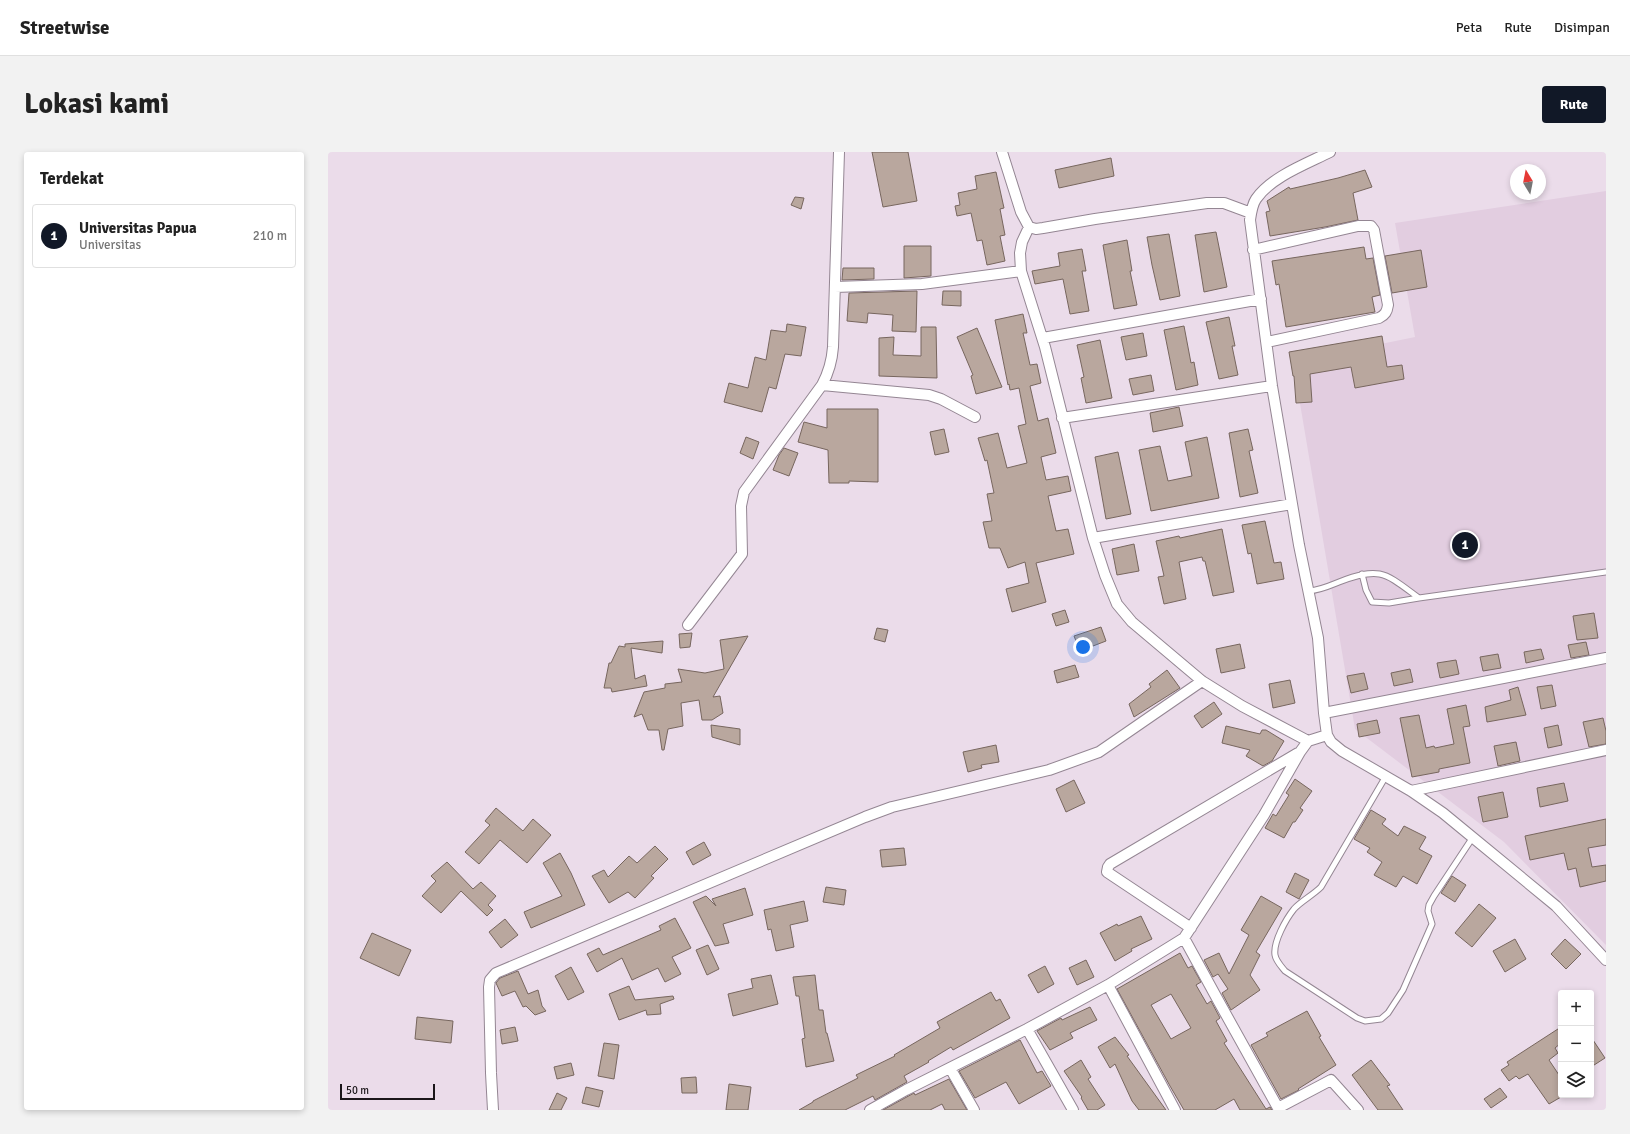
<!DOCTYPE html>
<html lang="id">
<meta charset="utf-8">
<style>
:root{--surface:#fff;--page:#f2f2f2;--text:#222;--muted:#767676;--line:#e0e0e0;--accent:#111827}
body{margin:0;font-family:Signika,sans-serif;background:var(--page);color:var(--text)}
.controls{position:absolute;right:12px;bottom:12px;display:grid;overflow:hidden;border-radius:4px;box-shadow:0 2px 6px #0003}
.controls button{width:36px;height:36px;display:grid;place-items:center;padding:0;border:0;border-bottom:1px solid var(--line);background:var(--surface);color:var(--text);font:20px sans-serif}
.compass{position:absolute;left:1182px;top:12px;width:36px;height:36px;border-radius:50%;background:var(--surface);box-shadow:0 2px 6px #0003;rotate:350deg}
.scale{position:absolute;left:12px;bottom:10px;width:95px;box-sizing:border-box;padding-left:4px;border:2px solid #1b161a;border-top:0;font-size:11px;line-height:14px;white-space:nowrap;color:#1b161a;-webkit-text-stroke:3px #ebdcea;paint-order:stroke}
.you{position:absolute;left:755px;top:495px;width:14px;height:14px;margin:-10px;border:3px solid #fff;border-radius:50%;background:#1a73e8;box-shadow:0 0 0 6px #1a73e833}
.badge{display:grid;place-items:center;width:26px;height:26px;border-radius:50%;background:var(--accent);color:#fff;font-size:13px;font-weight:700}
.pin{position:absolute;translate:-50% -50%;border:2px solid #fff;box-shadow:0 1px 4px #0006}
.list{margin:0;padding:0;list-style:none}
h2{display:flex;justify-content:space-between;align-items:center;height:52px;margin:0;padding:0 16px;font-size:17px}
h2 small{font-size:13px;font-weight:400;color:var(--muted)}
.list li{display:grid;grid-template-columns:26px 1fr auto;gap:12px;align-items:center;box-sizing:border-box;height:64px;margin:0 8px 8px;padding:0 8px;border:1px solid var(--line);border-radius:4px}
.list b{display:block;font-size:15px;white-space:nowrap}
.list p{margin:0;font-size:13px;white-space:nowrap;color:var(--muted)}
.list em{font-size:13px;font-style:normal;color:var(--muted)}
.icon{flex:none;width:22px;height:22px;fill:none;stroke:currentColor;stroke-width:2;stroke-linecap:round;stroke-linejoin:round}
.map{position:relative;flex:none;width:1278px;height:958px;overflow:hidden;border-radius:4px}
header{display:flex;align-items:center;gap:24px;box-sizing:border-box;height:56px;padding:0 20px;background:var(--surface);border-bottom:1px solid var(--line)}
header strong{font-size:19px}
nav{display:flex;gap:22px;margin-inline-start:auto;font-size:14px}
.intro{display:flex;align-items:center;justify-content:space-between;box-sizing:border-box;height:96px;padding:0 24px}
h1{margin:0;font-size:28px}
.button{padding:10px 18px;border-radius:4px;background:var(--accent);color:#fff;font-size:14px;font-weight:700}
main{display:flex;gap:24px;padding:0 24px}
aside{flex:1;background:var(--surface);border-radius:4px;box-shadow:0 2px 6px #0003}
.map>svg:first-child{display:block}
.built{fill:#e2cde0}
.building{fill:#b9a79e;stroke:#77665e;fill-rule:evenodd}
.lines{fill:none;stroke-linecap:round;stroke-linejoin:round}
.service-casing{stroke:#948693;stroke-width:7}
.minor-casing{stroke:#948693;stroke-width:12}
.service{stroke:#fff;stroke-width:5}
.minor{stroke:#fff;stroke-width:10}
</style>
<header>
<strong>Streetwise</strong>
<nav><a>Peta</a><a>Rute</a><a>Disimpan</a></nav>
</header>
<div class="intro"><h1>Lokasi kami</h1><a class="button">Rute</a></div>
<main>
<aside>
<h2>Terdekat<small></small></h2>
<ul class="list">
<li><span class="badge">1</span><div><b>Universitas Papua</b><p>Universitas</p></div><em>210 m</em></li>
</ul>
</aside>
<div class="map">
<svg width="1278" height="958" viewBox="0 0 1278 958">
<rect width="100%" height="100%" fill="#ebdcea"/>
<path class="built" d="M1278 39V793L1176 690 1027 577 965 210 1087 185 1067 71Z"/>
<path class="building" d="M544 0H580L589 49 555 55Z
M783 6 786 24 731 36 727 18Z
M1037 18 1044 35 1025 41 1030 68 997 75 942 84 938 60 942 59 939 49 961 35 962 37 1010 26Z
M668 20 676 56 672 57 677 83 672 84 677 109 659 113 654 88 649 89 643 61 629 64 627 54 632 53 630 41 649 37 647 24Z
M467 45 476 46 473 57 463 53Z
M888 80 899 135 876 140 867 83Z
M841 82 852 144 832 148 824 113 819 85Z
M799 88 804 119H802L809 153 786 157 775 93Z
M576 94H603V124L576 126Z
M1036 95 1038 107 1045 106 1052 143 1044 145 1047 160 958 175 951 132 948 133 944 109Z
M754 97 758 119H754L761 159 742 162 735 127 707 132 704 119 732 114 730 101Z
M1093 98 1099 135 1064 141 1057 104Z
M515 116H546V127L514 128Z
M589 139 588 180 564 179 565 163 540 161 539 171 519 169 521 141Z
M615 139H633V154L614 153Z
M695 162 699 181H695L702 213 709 212 713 231 702 234 710 269 720 266 728 301 713 305 718 328 740 324 743 339 720 344 728 379 740 377 746 402 708 411 718 450 684 460 678 437 701 431 697 410 680 416 672 396H661L655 370 664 369 659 342 666 341 659 308 657 309 650 286 670 281 679 316 699 311 690 274 698 272 691 236 682 238 681 232 680 233 667 168Z
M901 165 907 194H904L910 223 891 227 878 170Z
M459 172 478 175 473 204 457 202 448 237 441 235 434 260 396 250 401 231 420 236 427 205 438 208 443 178 458 180Z
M856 174 863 211 866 210 870 233 848 238 836 178Z
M593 175H608L609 226 551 224V186L566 185 565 203 593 204Z
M649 176 674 235 648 242 643 224 645 223 629 185Z
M815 181 819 204 798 208 793 185Z
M1054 184 1059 215 1074 213 1076 227 1027 236 1023 215 982 222 984 250 968 251 966 224H965L961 200Z
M772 188 784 246 758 251 753 226 756 225 749 193Z
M823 223 826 239 805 243 801 227Z
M851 255 855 274 825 280 822 261Z
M499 257H550V330L521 329V331H501L500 298 470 290 476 270 499 276Z
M616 277 621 300 607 303 602 280Z
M920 277 925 298 921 299 930 341 912 345 901 281Z
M418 285 431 290 425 307 412 301Z
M879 285 891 346 823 359 811 298 832 294 840 329 864 324 857 290Z
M456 296 470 301 461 324 445 318 451 303Z
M790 300 803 362 778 367 767 305Z
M937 369 946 411 953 410 956 427 929 432 923 401 920 402 914 373Z
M894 377 906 440 885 444 877 409H875L874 405 851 410 858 447 836 452 830 425 836 424 828 389 851 384 852 386Z
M806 392 811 419 789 423 784 397Z
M737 458 741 470 728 474 724 462Z
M1266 461 1270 486 1249 488 1245 464Z
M773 475 778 489 752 499 746 484Z
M549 476 560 478 557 490 546 487Z
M364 481 362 495 352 496 351 482Z
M420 484 385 545 392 544 395 561 384 568H374L371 548 353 551 355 574 340 577 336 598H334L331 578H320L314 562 306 565 316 540 337 536V532L354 530 350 517 377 521 396 517 392 488Z
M335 489 334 501 303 496 307 527 317 523 319 534 284 540 283 536H276L281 511H283L291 494 297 495V492Z
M1258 490 1261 503 1243 506 1240 493Z
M912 492 917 516 893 521 888 497Z
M1213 497 1216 507 1198 511 1196 500Z
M1170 502 1173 516 1155 519 1152 505Z
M1128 508 1131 522 1112 526 1109 511Z
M747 513 751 525 729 531 726 519Z
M1082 517 1085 530 1066 534 1063 521Z
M839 518 852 536 806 565 801 552 823 535 821 532Z
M1036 521 1040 537 1023 541 1019 524Z
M962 528 967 551 945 556 941 532Z
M1224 533 1228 554 1213 557 1209 535Z
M1190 535 1198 563 1159 570 1157 555 1183 548 1181 538Z
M886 550 894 562 874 576 866 564Z
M1138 553 1142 574 1135 575 1142 611 1111 617V620L1084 625 1072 566 1091 563 1098 596 1106 594 1107 596 1126 592 1119 557Z
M1275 566 1278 579V592L1261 595 1255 570Z
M1049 568 1052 581 1031 585 1029 572Z
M383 573 412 577V593L384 585Z
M1230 573 1234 593 1220 596 1216 576Z
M898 574 932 582 934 578H938L956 589 944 609 935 614 918 604 922 598 894 591Z
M1188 590 1192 609 1170 614 1166 594Z
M668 593 671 610 653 613 654 616 640 620 635 600Z
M967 627 984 639 972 656 975 658 967 670H965L956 686 937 676 945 662 948 664 961 643 958 641Z
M746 628 757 651 738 660 728 637Z
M1236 631 1240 649 1212 655 1209 636Z
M1175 640 1180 665 1155 670 1150 645Z
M168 656 195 679 205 667 223 683 199 711 172 688 151 712 137 700 162 673 157 669Z
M1043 658 1058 667 1054 672 1070 684 1076 674 1098 685 1091 697 1104 704 1089 732 1075 724 1068 735 1046 723 1054 710 1039 700 1042 696 1026 687Z
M1278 667V693L1260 696 1264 715 1278 713V729L1252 735 1248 716 1240 718 1236 701 1202 708 1197 684Z
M376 690 383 703 365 713 358 700Z
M327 694 340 707 323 724 326 726 307 746 300 740 281 751 264 724 276 718 280 725 301 704 309 711Z
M576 696 578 713 554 715 552 698Z
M232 701 243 721 257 753 203 776 196 760 234 744 215 711Z
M119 710 145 737 153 730 168 744 160 753 165 758 159 764 133 739 113 761 94 744 108 729 103 724Z
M967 721 981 728 971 747 958 740Z
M1124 724 1138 733 1127 750 1113 741Z
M498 735 518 738 516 753 495 750Z
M417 736 425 763 395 772 401 791 387 794 365 750 378 744 388 754 384 747Z
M933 744 954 756 928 800 932 803 922 823 932 838 903 858 894 841 900 837 890 822 885 825 876 808 891 801 901 822 921 783 913 778Z
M476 749 480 769 462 773 466 795 448 799 443 777 440 778 436 758Z
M1151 752 1168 766 1144 795 1127 781Z
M813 764 824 787 803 797 804 799 787 809 772 781 789 772 790 774Z
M347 766 363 796 344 805 353 822 337 830 330 816 304 828 294 806 269 820 259 802 271 796 275 803 333 778 331 774Z
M177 767 190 783 173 796 161 780Z
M44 781 83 798 71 824 32 806Z
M1187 787 1198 807 1177 820 1165 799Z
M1237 787 1253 802 1238 817 1223 802Z
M380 793 391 817 379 823 368 798Z
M852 801 860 816 864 814 873 830 868 833 879 852 883 849 892 866 888 869 899 889 896 891 938 957 942 955 944 958H912L906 947 887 958H856L842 934 789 837ZM843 842 863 876 843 887 823 853Z
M758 808 766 825 749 833 741 816Z
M717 814 726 832 710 841 700 823Z
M243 815 256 840 240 848 227 824Z
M190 819 200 842 210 838 214 854 218 859 207 863 198 854 195 855 187 839 174 844 168 831 172 826Z
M443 823 450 852 405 864 400 842 425 836 423 827Z
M487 823 491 858H495L498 881H499L506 909 478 915 474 887 477 886 471 844H468L465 825Z
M301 834 307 848 345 844 346 847 332 852 333 862 319 863 318 858 291 868 281 842Z
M663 840 668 849 672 847 682 866 625 898 623 895 600 909 601 910 576 924 579 930 547 948 545 944 517 958H471L485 950V949L530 926 528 923 567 904 566 903 612 876 609 870Z
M762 855 769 868 742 881 745 886 722 898 709 879 733 866 734 868Z
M979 859 993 884 991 885 1008 913 970 937 971 938 953 947 923 893 940 884 938 881Z
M89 865 125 869 123 891 87 887Z
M187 875 190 889 174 892 172 878Z
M1233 875V891L1227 896 1230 901 1221 908 1233 926V945L1221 952 1200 922 1191 927 1188 924 1181 929 1173 918 1181 913 1179 910Z
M787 885 801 903 799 904 838 958H811L804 949 787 912 782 916 770 895Z
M1263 885 1277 906 1263 915Z
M692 888 709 921 714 919 723 934 691 952 678 930 647 946 631 919Z
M276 891 291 893 286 927 270 924Z
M753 908 763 925 760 927 777 953 769 958H760L753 946 754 945 736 919Z
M1043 908 1062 933 1059 934 1075 958H1050L1024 923Z
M243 911 246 923 229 927 226 915Z
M368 925 369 941H354L353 926Z
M621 927 639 958H617L614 952 602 958H555L586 941 587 943Z
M401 932 423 935 420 958H398Z
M258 935 275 939 271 955 254 951Z
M1172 936 1179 945 1163 956 1156 947Z
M229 941 239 946 233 958H221Z"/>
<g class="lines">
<defs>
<path id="service" d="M1034 422 1038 438 1044 450 1061 451 1091 446
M981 439C993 438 1001 434 1011 430 1053 414 1057 421 1091 446L1278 420
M1058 624 993 735C985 743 972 750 966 757 958 767 945 790 947 803 948 809 953 814 957 819L1029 866 1037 869 1053 867 1060 861 1075 838 1104 772 1100 759 1101 753 1106 744 1145 685"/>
<path id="minor" d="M674 0 693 60 701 75 708 77 715 76 767 67 879 51H896L923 61
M1002 0C978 12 943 25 928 47 924 53 923 61 922 68L944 234 971 393 990 486 996 561 999 583 1003 590 1014 599 1083 639 1115 661 1228 754 1278 808
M701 75 694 90 692 101 693 119 717 195 765 386 777 423 789 452 804 470 874 529 914 554 980 589
M925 98 1030 74H1043L1046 78 1060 153C1059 160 1057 163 1051 166L939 190
M507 135 594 132 693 119
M715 186 933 147
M494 233 601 243 613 247 647 265
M734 266 944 234
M765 386 964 352
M360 473 414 402 413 354 416 340 494 233C501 220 504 209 505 195L511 0
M996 561 1278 506
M1083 639 1278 598
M863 776 779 720 780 715 782 712 970 601
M856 786 891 850 950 956 1003 928 1030 958
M780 833 847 958
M699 877 745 958
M622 916 646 958
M165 958 163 921 161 835 162 828 168 821 537 665 564 655 721 618 771 600 874 529
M542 958 578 938 699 877 780 833 856 786 936 663 972 600 980 589 999 583"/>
</defs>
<use href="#service" class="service-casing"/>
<use href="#minor" class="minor-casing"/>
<use href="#service" class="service"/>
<use href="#minor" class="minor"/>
</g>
</svg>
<div class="controls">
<button>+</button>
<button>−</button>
<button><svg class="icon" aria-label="layers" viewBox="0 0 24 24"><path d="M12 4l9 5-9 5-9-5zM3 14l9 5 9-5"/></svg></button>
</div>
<svg class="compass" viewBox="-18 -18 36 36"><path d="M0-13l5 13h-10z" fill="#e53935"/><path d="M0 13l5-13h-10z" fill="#767676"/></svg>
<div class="scale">50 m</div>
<div class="you"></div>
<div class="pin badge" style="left:1137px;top:393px">1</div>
</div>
</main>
